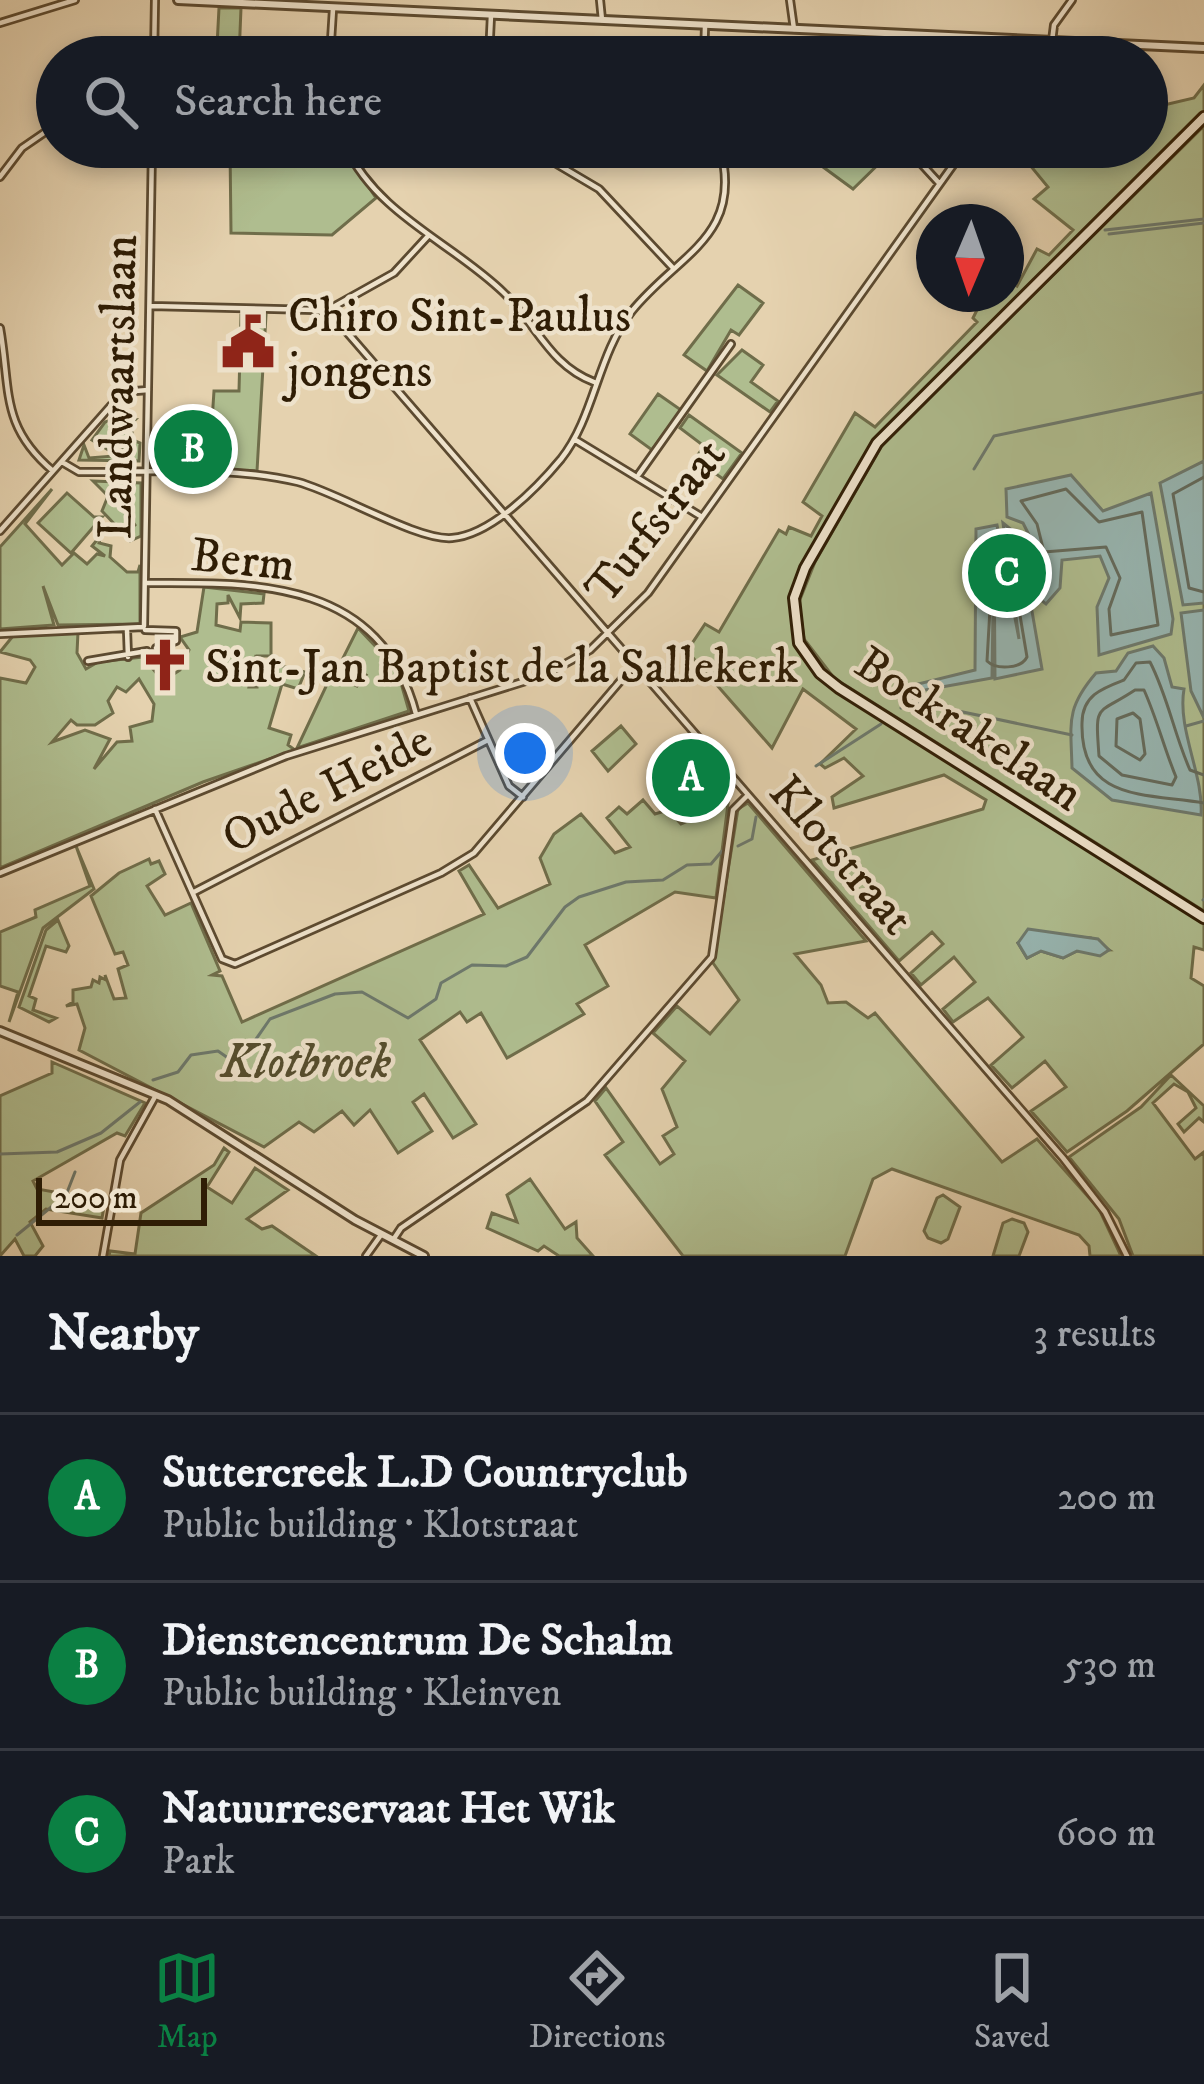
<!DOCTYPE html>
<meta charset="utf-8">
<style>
:root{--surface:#171b24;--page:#242831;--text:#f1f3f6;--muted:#9ea1a6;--line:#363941;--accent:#0b8043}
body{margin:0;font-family:"IM FELL DW Pica",serif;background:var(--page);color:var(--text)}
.compass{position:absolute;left:916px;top:204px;width:108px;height:108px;border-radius:50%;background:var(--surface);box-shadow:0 6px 18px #0003;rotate:182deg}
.scale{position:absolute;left:36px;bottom:30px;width:171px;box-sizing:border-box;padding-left:12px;border:6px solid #2f1d05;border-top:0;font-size:33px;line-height:42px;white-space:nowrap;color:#2f1d05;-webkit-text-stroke:9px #eee2cb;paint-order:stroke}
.you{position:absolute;left:525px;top:753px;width:42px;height:42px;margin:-30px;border:9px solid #fff;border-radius:50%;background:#1a73e8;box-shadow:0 0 0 18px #1a73e833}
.badge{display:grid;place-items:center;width:78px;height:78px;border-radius:50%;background:var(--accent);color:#fff;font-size:39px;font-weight:700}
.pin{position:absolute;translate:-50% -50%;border:6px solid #fff;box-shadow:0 3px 12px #0006}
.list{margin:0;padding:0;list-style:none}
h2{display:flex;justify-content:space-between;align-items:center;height:156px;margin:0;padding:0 48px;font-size:51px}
h2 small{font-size:39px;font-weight:400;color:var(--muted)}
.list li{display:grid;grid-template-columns:78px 1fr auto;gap:36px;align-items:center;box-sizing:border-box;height:168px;padding:0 48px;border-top:3px solid var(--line)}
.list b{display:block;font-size:45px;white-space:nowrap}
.list p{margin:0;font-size:39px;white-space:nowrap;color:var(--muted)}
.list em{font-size:39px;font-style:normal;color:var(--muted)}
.icon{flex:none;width:66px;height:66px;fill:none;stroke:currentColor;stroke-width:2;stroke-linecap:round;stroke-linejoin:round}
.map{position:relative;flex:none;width:1204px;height:1256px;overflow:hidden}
.search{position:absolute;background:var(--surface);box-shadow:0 6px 18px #0003;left:36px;right:36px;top:36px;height:132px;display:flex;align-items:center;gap:30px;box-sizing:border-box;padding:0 42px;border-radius:66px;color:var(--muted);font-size:45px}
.sheet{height:660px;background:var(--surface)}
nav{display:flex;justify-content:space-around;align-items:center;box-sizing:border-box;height:168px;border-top:3px solid var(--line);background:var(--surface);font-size:33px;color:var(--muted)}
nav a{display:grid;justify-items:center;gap:6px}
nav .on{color:var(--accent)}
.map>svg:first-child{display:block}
.green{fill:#afbd8f;stroke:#6f6d4a;stroke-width:3;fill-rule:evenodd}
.water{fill:#97b6b2;stroke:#6d796d;stroke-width:3}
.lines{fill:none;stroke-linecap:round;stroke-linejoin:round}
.shore{stroke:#636a5c;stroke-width:3}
.stream{stroke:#6d796d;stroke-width:3}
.minor-casing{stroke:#5c4a30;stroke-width:10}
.tertiary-casing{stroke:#5c4a30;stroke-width:12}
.secondary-casing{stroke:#2f1d05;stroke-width:14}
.minor{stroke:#eee2cb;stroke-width:4.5}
.tertiary{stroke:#eee2cb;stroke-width:6}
.secondary{stroke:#eee2cb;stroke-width:8}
.labels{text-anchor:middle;stroke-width:9;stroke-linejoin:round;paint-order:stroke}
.poi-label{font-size:48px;fill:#2f1d05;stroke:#eee2cb;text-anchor:start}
.street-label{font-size:48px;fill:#2f1d05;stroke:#eee2cb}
.park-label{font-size:48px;font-style:italic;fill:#554d2e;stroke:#eee2cb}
</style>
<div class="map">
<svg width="1204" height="1256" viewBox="0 0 1204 1256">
<rect width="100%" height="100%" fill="#e5d2af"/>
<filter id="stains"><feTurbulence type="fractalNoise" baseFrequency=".00167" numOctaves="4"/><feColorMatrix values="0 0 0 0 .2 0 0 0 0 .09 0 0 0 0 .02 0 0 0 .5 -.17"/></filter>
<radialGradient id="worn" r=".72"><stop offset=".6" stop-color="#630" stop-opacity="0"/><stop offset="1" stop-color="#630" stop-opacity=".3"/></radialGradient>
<path class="green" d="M219 8H241L239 57H222L221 51 174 53 217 46Z
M1204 85V113L1199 119 878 437 794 587 793 632 807 663 823 680 1204 922V950L1194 947 1191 978 1204 986V1044L1127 1111 1067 1152 1031 1111 1066 1087 1045 1061 1012 1088 991 1065 1023 1037 988 998 953 1022 943 1009 975 982 954 957 921 985 911 973 943 944 932 932 899 961 812 860 983 809 986 800 944 775 834 808 832 797 863 776 844 758 825 768 820 764 856 729 803 689 772 748 687 651 705 624 719 632 779 530 786 534 789 527 811 536 822 516 803 502 855 413 875 427 977 322 973 318 985 294H1006V279L1017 286 1037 249 1049 255 1073 230 1034 199 1048 187 1029 164 1074 147H1147V109L1194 98ZM1039 934 1091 938 1109 950 1077 951 1063 958 1041 951 1027 958 1018 943Z
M1204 126V911L834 678 804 639 799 602 815 562 884 442Z
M230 147H342L376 198 332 235 231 233Z
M870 147H896L853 189 819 164 815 150 850 165Z
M738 285 763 303 739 335 731 330 707 371 684 355Z
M241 315H266L257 471 158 467 157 434 211 436 214 391H239Z
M742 350 763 365 751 382 778 401 770 412 717 375Z
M658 394 681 410 652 450 630 434Z
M124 407 126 421 135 420 130 425 133 436 128 438 140 443 139 461 79 460 84 445 89 458 127 455 117 440 110 451 92 440 105 422 124 416Z
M689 415 742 453 723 479 695 459 704 446 680 428Z
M93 481 141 483V536L130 541 124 534 136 524 122 532 102 511 108 496Z
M52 489 25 524 62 565 74 553 87 564 97 554 105 556 92 546 101 535 99 543 111 546 110 557 127 572H138L140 565V624L58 625 43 586 54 625 0 629V547Z
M67 493 94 517H102L71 553 38 523Z
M204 587 264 594 263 603 241 604 240 618 228 595V603L217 604 216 625 240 631 241 622 271 623V656H259L267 666H257L256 655 249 687H257V676H275L269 663 305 672 298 689 282 684 269 728 291 735 288 745 295 750 203 782 0 868V678L26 683 35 667 30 660 0 652 13 636 78 632 77 653 86 669 98 662 143 657 163 681 180 670 189 650 180 637 197 632ZM139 679 154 704 152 721 130 727 132 741 117 742 94 769 110 739 85 730 52 742 71 720 77 725H95L113 713 108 701 117 687 126 692Z
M358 628 397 669 409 711 297 748 329 680 335 682 338 676 357 686 366 675 341 662Z
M621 726 636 744 608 771 592 751Z
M643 800 655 814 668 810 681 824 728 804 716 898 675 892 585 945 608 986 577 1004 584 1014 507 1058 481 1013 467 1022 460 1012 420 1040 476 1124 453 1138 424 1094 413 1102 432 1131 398 1153 370 1110 354 1125 342 1111 314 1132 299 1122 264 1147 79 1050 85 1028 77 1004 66 1006 73 1002V990L91 987 93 980 99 983 100 977 106 980 105 975 114 999 126 998 118 969 128 965 123 952 115 954 91 896 119 873 149 859 151 864 159 861 165 874 147 886 165 915 191 903 220 971 212 975 222 976 242 1022 484 914 459 871 469 865 498 908 550 884 540 858 554 834 581 814 615 853 630 847 607 818 619 807 627 814Z
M748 803 866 941 795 954 821 985 828 1003 846 1002 868 1018 875 1013 1002 1162 1037 1139 1099 1209 1121 1256H1090L1089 1246 1079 1235 892 1169 873 1179 845 1256H683L605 1155 623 1142 595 1101 606 1088 660 1164 674 1154 663 1136 677 1127 662 1089 685 1061 653 1033 677 1006 710 1034 739 1000 713 963 738 809Z
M76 846 94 889 43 928 9 1022 18 992 0 986V932L36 917 35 910 90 886Z
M58 920 69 946 66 952 46 946 29 996 36 999 33 1010 56 1018 49 1022 19 1007 46 930Z
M52 1062 145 1103 125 1136 117 1133 33 1181 37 1189 105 1201 102 1218 46 1209 30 1222 43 1246 35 1256H24L15 1239 0 1256V1096L52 1073Z
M1171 1075 1204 1106V1122L1199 1118 1184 1132 1178 1124 1196 1108 1188 1092 1174 1084 1153 1103 1195 1159 1204 1152V1256H1133L1119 1219 1069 1157 1141 1107Z
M224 1148 229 1152 207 1187 232 1203 255 1168 288 1190 247 1219 262 1229 272 1226 316 1256H109L110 1251 135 1254 141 1213 214 1165Z
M530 1179 565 1229 576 1222 577 1238 593 1256H559L544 1246 538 1251 487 1228 492 1213 517 1222 507 1195Z
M943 1195 960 1207 948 1239 941 1243 928 1238 924 1231 937 1198Z
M1012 1219 1024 1223 1028 1232 1019 1256H993L1003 1223Z"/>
<path class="water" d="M1204 461V603L1183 605 1160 483Z
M1071 475 1103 511 1151 493 1173 619 1171 634 1099 655 1097 607 1109 578 1100 556 1062 560 1060 588 1046 604 1036 596 1031 539 1023 523 1007 517 1006 489Z
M1003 523 1019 536 1042 669 995 679 994 541 992 678 914 692 918 684 975 670 976 529 997 525 1019 639Z
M1204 610V718L1191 691 1181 613Z
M1153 646 1164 658 1172 687 1184 689C1177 730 1204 775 1201 815L1112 800 1072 768C1071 723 1065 709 1096 673L1116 671 1128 653Z
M1028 929 1098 939 1109 950 1100 956 1077 951 1063 958 1041 951 1027 958 1018 943Z"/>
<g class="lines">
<path class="shore" d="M1204 477 1173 494 1189 588 1204 592
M1066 489 1099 522 1142 512 1158 625 1111 635 1109 609 1120 578 1106 547 1044 552 1037 524 1021 501Z
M994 539 1008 544 1027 657C1021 669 996 670 987 661Z
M1135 690H1144C1157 719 1164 748 1176 777L1172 785 1122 775 1099 756C1095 701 1096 716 1135 690Z
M1133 713 1140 719 1145 754 1140 760 1116 746 1117 719Z
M1204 775 1190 770C1174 734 1168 697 1150 662L1136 663 1124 680C1103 688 1082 695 1082 723 1080 802 1145 793 1204 803"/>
<path class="stream" d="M1105 230 1204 219
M1109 234 1204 223
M974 469 994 436 1204 392
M901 708 906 702 925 704 1072 735
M1186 726 1204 721
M816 766 881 724
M738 846 752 839 756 817
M1203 900 1204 899
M153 1080 178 1072 191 1055 218 1051 238 1065 270 1019 335 994 362 992 408 1018 436 999 441 983 472 965 506 966 527 957 565 907 579 897 626 882 663 880 687 865 711 864 722 851
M0 1154 57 1152 101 1133 140 1102
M17 1235 66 1195 75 1172"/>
<defs>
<path id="minor" d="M600 0 602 20
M790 0 794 29
M0 23 75 0
M1052 41 1054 25 1072 0
M814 43 827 57
M154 57 155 0
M330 57 333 9
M489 57 491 15
M704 57 705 27
M1031 57 1034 40
M346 147C378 215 451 242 503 292 537 324 549 365 594 382
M528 147 599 189 674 269
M906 147 939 183
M0 177 22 148 57 124
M151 306 315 310 332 315 1063 1158 1105 1212 1127 1256
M326 311 394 273 429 235
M0 328C11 391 0 426 53 471
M574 439 702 517
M62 462 79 472C150 473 228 465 298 482 339 493 418 541 452 538 491 535 537 488 561 459 595 416 597 355 632 311 679 253 744 237 720 147
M639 474 731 344
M0 531 123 392 148 390
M147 583C260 582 381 581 416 714
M144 626 152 147
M127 630 128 657
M145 630 176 631V641L156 648
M0 634 143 627
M88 661 147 651
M470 698 509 786 523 797
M155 809 222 959 235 964 441 873 474 853 634 665
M0 873 286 756 545 675 590 650 648 593 966 147
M194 892 488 740
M393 1240 401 1228 587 1101 712 957 733 810 748 795
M103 1256 120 1160 156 1095
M366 1256 381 1235"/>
<path id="tertiary" d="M178 0 1204 48
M0 1031 168 1100 355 1220 424 1256"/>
<path id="secondary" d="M1204 117 877 443 805 568 794 598 799 643 820 673 839 688 1204 918"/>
</defs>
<use href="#minor" class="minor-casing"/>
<use href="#tertiary" class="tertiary-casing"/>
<use href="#secondary" class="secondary-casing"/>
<use href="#minor" class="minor"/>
<use href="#tertiary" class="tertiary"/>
<use href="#secondary" class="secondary"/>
</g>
<defs>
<symbol id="civic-bare" viewBox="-9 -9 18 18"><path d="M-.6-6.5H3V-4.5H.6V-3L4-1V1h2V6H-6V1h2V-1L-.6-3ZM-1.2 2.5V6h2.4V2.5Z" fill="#8f2418" stroke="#eee2cb" stroke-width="2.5" paint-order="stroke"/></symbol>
<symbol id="church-bare" viewBox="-9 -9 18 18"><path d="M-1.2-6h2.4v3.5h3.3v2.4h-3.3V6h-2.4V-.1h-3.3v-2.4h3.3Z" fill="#8f2418" stroke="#eee2cb" stroke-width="2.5" paint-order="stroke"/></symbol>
</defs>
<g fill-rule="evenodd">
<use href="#civic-bare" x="210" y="304" width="76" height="76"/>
<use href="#church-bare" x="127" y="627" width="76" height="76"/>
</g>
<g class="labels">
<g class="poi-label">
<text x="288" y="331">Chiro Sint-Paulus<tspan x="288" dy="55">jongens</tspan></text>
<text x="205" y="682">Sint-Jan Baptist de la Sallekerk</text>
</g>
<g class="street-label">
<text transform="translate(116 387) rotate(-89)" y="17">Landwaartslaan</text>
<text transform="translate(654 520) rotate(-52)" y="17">Turfstraat</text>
<text transform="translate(243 558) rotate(6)" y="17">Berm</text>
<text transform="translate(970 727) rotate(33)" y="17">Boekrakelaan</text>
<text transform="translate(326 787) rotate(-27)" y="17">Oude Heide</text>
<text transform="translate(843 854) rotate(49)" y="17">Klotstraat</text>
</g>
<g class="park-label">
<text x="306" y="1077">Klotbroek</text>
</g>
</g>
<rect width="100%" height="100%" filter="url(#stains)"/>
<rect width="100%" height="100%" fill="url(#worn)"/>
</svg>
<svg class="compass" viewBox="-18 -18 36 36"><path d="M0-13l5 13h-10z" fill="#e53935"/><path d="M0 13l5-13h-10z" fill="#9ea1a6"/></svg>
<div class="scale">200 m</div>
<div class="you"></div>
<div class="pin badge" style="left:691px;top:778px">A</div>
<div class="pin badge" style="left:193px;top:449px">B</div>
<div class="pin badge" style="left:1007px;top:573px">C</div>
<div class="search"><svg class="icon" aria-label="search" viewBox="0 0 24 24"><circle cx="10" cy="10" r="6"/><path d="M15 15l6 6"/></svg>Search here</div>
</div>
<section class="sheet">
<h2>Nearby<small>3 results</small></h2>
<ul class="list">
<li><span class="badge">A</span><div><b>Suttercreek L.D Countryclub</b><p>Public building · Klotstraat</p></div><em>200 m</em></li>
<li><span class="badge">B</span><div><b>Dienstencentrum De Schalm</b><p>Public building · Kleinven</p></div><em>530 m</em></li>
<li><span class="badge">C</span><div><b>Natuurreservaat Het Wik</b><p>Park</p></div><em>600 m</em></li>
</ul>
</section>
<nav>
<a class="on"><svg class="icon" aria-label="map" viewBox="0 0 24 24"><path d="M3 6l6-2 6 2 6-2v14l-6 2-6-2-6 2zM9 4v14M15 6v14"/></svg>Map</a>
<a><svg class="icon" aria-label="directions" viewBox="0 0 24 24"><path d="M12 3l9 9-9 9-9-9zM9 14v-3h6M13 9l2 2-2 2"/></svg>Directions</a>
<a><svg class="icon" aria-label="saved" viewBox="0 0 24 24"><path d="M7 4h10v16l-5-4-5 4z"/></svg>Saved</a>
</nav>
